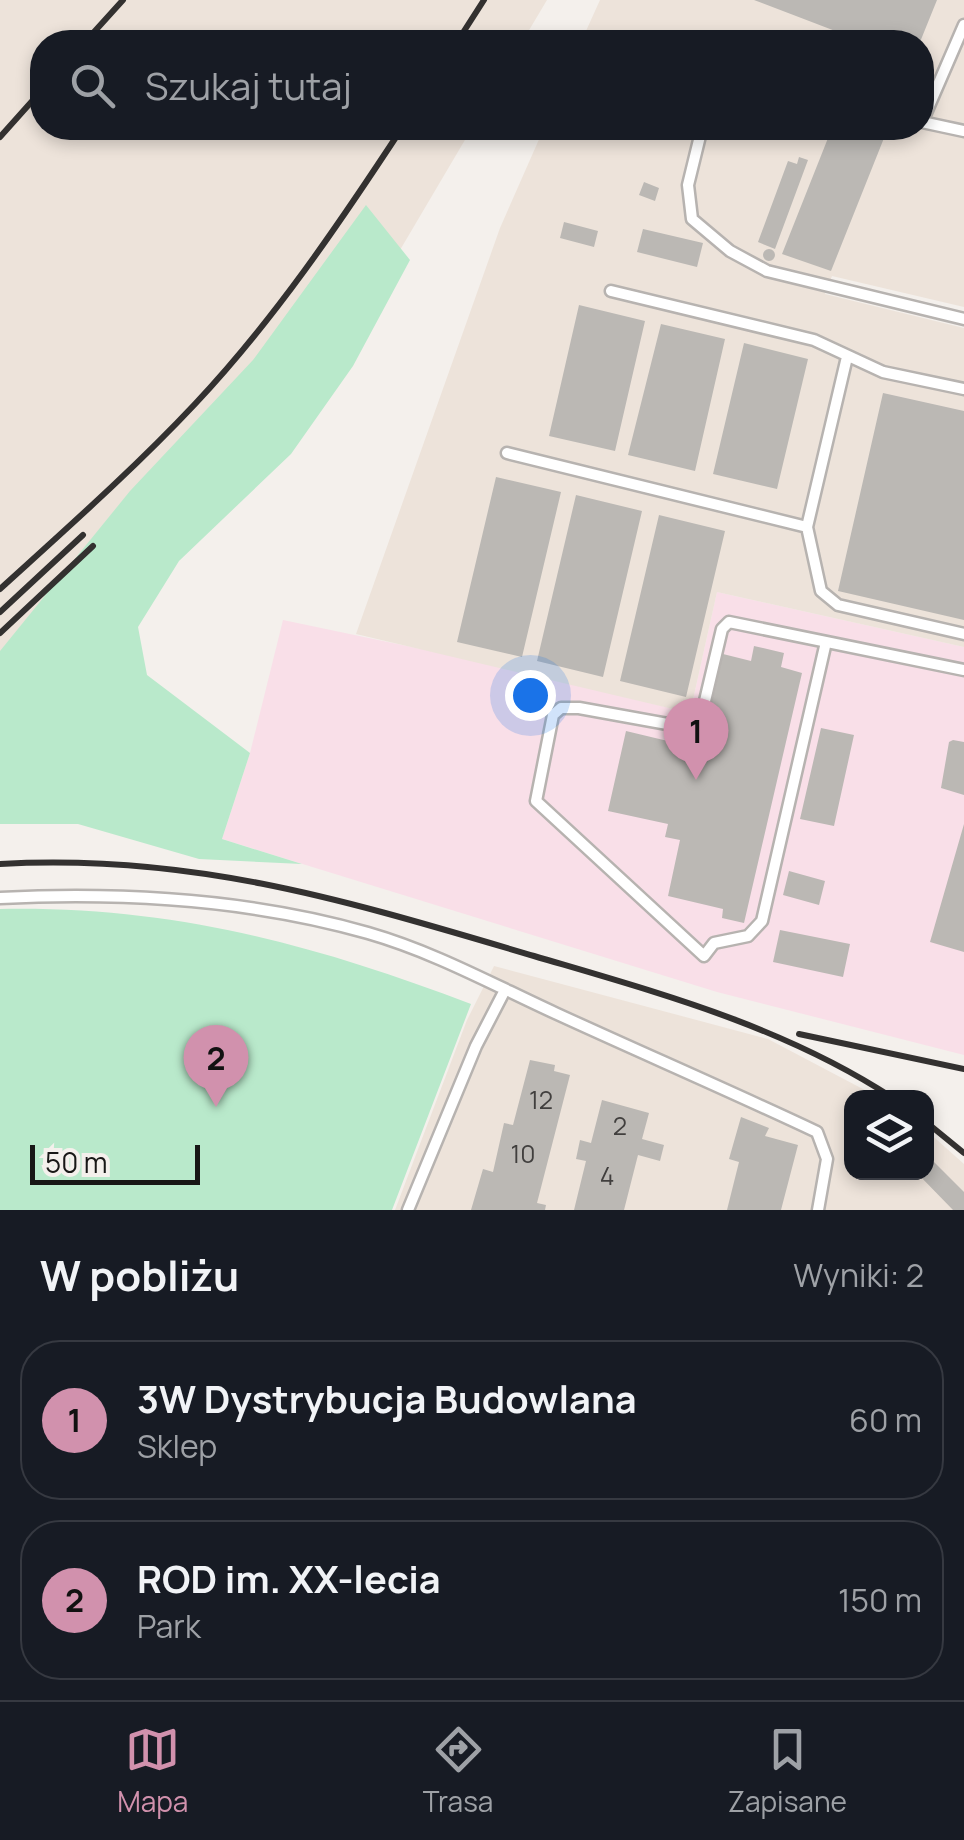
<!DOCTYPE html>
<html lang="pl">
<meta charset="utf-8">
<style>
:root{--surface:#171b24;--page:#20242c;--text:#f1f3f6;--muted:#9ea1a6;--line:#363941;--accent:#d191ad}
body{margin:0;font-family:Manrope,sans-serif;background:var(--page);color:var(--text)}
.controls{position:absolute;right:30px;bottom:30px;display:grid;overflow:hidden;border-radius:20px;box-shadow:0 5px 15px #0003}
.controls button{width:90px;height:90px;display:grid;place-items:center;padding:0;border:0;border-bottom:2px solid var(--line);background:var(--surface);color:var(--text);font:50px sans-serif}
.scale{position:absolute;left:30px;bottom:25px;width:170px;box-sizing:border-box;padding-left:10px;border:5px solid #181716;border-top:0;font-size:28px;line-height:35px;white-space:nowrap;color:#181716;-webkit-text-stroke:8px #f4f0ec;paint-order:stroke}
.you{position:absolute;left:530px;top:695px;width:35px;height:35px;margin:-25px;border:8px solid #fff;border-radius:50%;background:#1a73e8;box-shadow:0 0 0 15px #1a73e833}
.badge{display:grid;place-items:center;width:65px;height:65px;border-radius:50%;background:var(--accent);color:#111;font-size:32px;font-weight:700}
.pin{position:absolute;translate:-50% -82px;filter:drop-shadow(0 2px 5px #0008)}
.pin::after{content:'';position:absolute;top:52px;width:35px;height:30px;background:inherit;clip-path:polygon(0 0,100% 0,50% 100%)}
.list{margin:0;padding:0;list-style:none}
h2{display:flex;justify-content:space-between;align-items:center;height:130px;margin:0;padding:0 40px;font-size:42px}
h2 small{font-size:32px;font-weight:400;color:var(--muted)}
.list li{display:grid;grid-template-columns:65px 1fr auto;gap:30px;align-items:center;box-sizing:border-box;height:160px;margin:0 20px 20px;padding:0 20px;border:2px solid var(--line);border-radius:40px}
.list b{display:block;font-size:38px;white-space:nowrap}
.list p{margin:0;font-size:32px;white-space:nowrap;color:var(--muted)}
.list em{font-size:32px;font-style:normal;color:var(--muted)}
.icon{flex:none;width:55px;height:55px;fill:none;stroke:currentColor;stroke-width:2;stroke-linecap:round;stroke-linejoin:round}
.map{position:relative;flex:none;width:964px;height:1210px;overflow:hidden}
.search{position:absolute;background:var(--surface);box-shadow:0 5px 15px #0003;left:30px;right:30px;top:30px;height:110px;display:flex;align-items:center;gap:25px;box-sizing:border-box;padding:0 35px;border-radius:40px;color:var(--muted);font-size:38px}
.sheet{height:490px;background:var(--surface)}
nav{display:flex;justify-content:space-around;align-items:center;box-sizing:border-box;height:140px;border-top:2px solid var(--line);background:var(--surface);font-size:28px;color:var(--muted)}
nav a{display:grid;justify-items:center;gap:5px}
nav .on{color:var(--accent)}
.map>svg:first-child{display:block}
.commercial{fill:#f9dfe8}
.built{fill:#ede3da}
.green{fill:#b9e9cb}
.building{fill:#bbb8b4}
.lines{fill:none;stroke-linecap:round;stroke-linejoin:round}
.service-casing{stroke:#b7b3b0;stroke-width:15}
.service{stroke:#fff;stroke-width:10}
.rail{stroke:#333130;stroke-width:6}
.labels{text-anchor:middle;stroke-width:8;stroke-linejoin:round;paint-order:stroke}
.number-label{font-size:25px;fill:#413f3e}
</style>
<div class="map">
<svg width="964" height="1210" viewBox="0 0 964 1210">
<rect width="100%" height="100%" fill="#f4f0ec"/>
<path class="commercial" d="M717 592 964 647V1055L717 992 222 839 250 753 283 620 488 663 690 713Z"/>
<path class="built" d="M0 0H547L522 42H42V128H472L275 462 0 692Z
M600 0H964V307L832 276 825 294 964 328V647L717 592 690 713 356 634 500 228 544 128H922V42H581Z
M494 966 768 1039 878 1097 852 1098V1172H926L927 1131 964 1164V1210H395L467 1020Z"/>
<path class="green" d="M366 205 410 260 353 366 291 454 179 561 138 627 147 675 250 753 222 839 302 864 199 859 78 824H0V651L130 491 253 360Z
M0 909C173 906 312 944 471 1004L392 1210H0Z"/>
<path class="building" d="M754 0H937L920 42H864Z
M832 128H888L831 271 782 254Z
M799 157 808 160 775 249 758 242 788 161 797 164Z
M644 182 659 188 655 201 639 195Z
M564 222 598 231 594 247 560 238Z
M643 229 703 243 697 267 637 252Z
M763 255a6 6 0 1 1 12 0a6 6 0 1 1-12 0Z
M579 305 645 321 615 451 549 436Z
M661 324 725 339 695 471 628 455Z
M744 343 808 359 777 489 713 474Z
M883 393 964 411V620L838 591Z
M496 477 561 492 522 657 457 642Z
M576 495 642 511 603 677 537 661Z
M659 515 725 531 686 697 620 681Z
M754 646 784 653 781 667 802 673 744 923 722 918 723 909 668 896 680 840 665 837 668 824 608 811 626 731 701 749 723 654 751 661Z
M821 728 854 735 834 826 800 819Z
M953 740 964 742V795L941 788 949 742Z
M964 824V952L930 942Z
M789 871 825 881 819 905 783 895Z
M780 930 850 944 843 977 773 962Z
M530 1060 555 1065 554 1071 570 1075 537 1203 546 1205 545 1210H471L483 1169 493 1172 504 1123 513 1125Z
M602 1100 649 1113 642 1139 664 1145 660 1161 638 1155 624 1210H574L586 1161 576 1159 580 1140 591 1143Z
M741 1117 769 1128 765 1136 798 1145 781 1210H727L739 1162 729 1159Z
M929 1157 964 1192V1210H953L916 1172H926Z"/>
<g class="lines">
<defs>
<path id="service" d="M964 25 922 122 964 131
M700 136 688 185 692 219 730 251 767 271 964 319
M611 291 814 340 883 372 964 389
M507 453 807 527 847 357
M807 527 821 591 838 605 964 634
M826 642 762 921 748 936 714 943 704 956 536 801 553 715 561 708H579L695 729 700 722 722 629 729 622 964 670
M0 898C123 892 249 899 368 933 434 952 492 984 555 1013 642 1053 730 1091 817 1132L827 1159 818 1210
M408 1210 476 1046 505 990"/>
</defs>
<use href="#service" class="service-casing"/>
<use href="#service" class="service"/>
<path class="rail" d="M85 42 123 0
M457 42 484 0
M0 137 42 90
M0 589C66 529 134 469 195 404 274 320 339 224 402 128
M0 612 83 535
M0 633 93 546
M0 864C195 853 351 902 534 956 659 993 783 1026 893 1098
M799 1034 964 1069
M926 1122 964 1153"/>
</g>
<g class="labels">
<g class="number-label">
<text x="541" y="1109">12</text>
<text x="620" y="1135">2</text>
<text x="523" y="1163">10</text>
<text x="607" y="1185">4</text>
</g>
</g>
</svg>
<div class="controls">
<button><svg class="icon" aria-label="layers" viewBox="0 0 24 24"><path d="M12 4l9 5-9 5-9-5zM3 14l9 5 9-5"/></svg></button>
</div>
<div class="scale">50 m</div>
<div class="you"></div>
<div class="pin badge" style="left:696px;top:780px">1</div>
<div class="pin badge" style="left:216px;top:1107px">2</div>
<div class="search"><svg class="icon" aria-label="search" viewBox="0 0 24 24"><circle cx="10" cy="10" r="6"/><path d="M15 15l6 6"/></svg>Szukaj tutaj</div>
</div>
<section class="sheet">
<h2>W pobliżu<small>Wyniki: 2</small></h2>
<ul class="list">
<li><span class="badge">1</span><div><b>3W Dystrybucja Budowlana</b><p>Sklep</p></div><em>60 m</em></li>
<li><span class="badge">2</span><div><b>ROD im. XX-lecia</b><p>Park</p></div><em>150 m</em></li>
</ul>
</section>
<nav>
<a class="on"><svg class="icon" aria-label="map" viewBox="0 0 24 24"><path d="M3 6l6-2 6 2 6-2v14l-6 2-6-2-6 2zM9 4v14M15 6v14"/></svg>Mapa</a>
<a><svg class="icon" aria-label="directions" viewBox="0 0 24 24"><path d="M12 3l9 9-9 9-9-9zM9 14v-3h6M13 9l2 2-2 2"/></svg>Trasa</a>
<a><svg class="icon" aria-label="saved" viewBox="0 0 24 24"><path d="M7 4h10v16l-5-4-5 4z"/></svg>Zapisane</a>
</nav>
